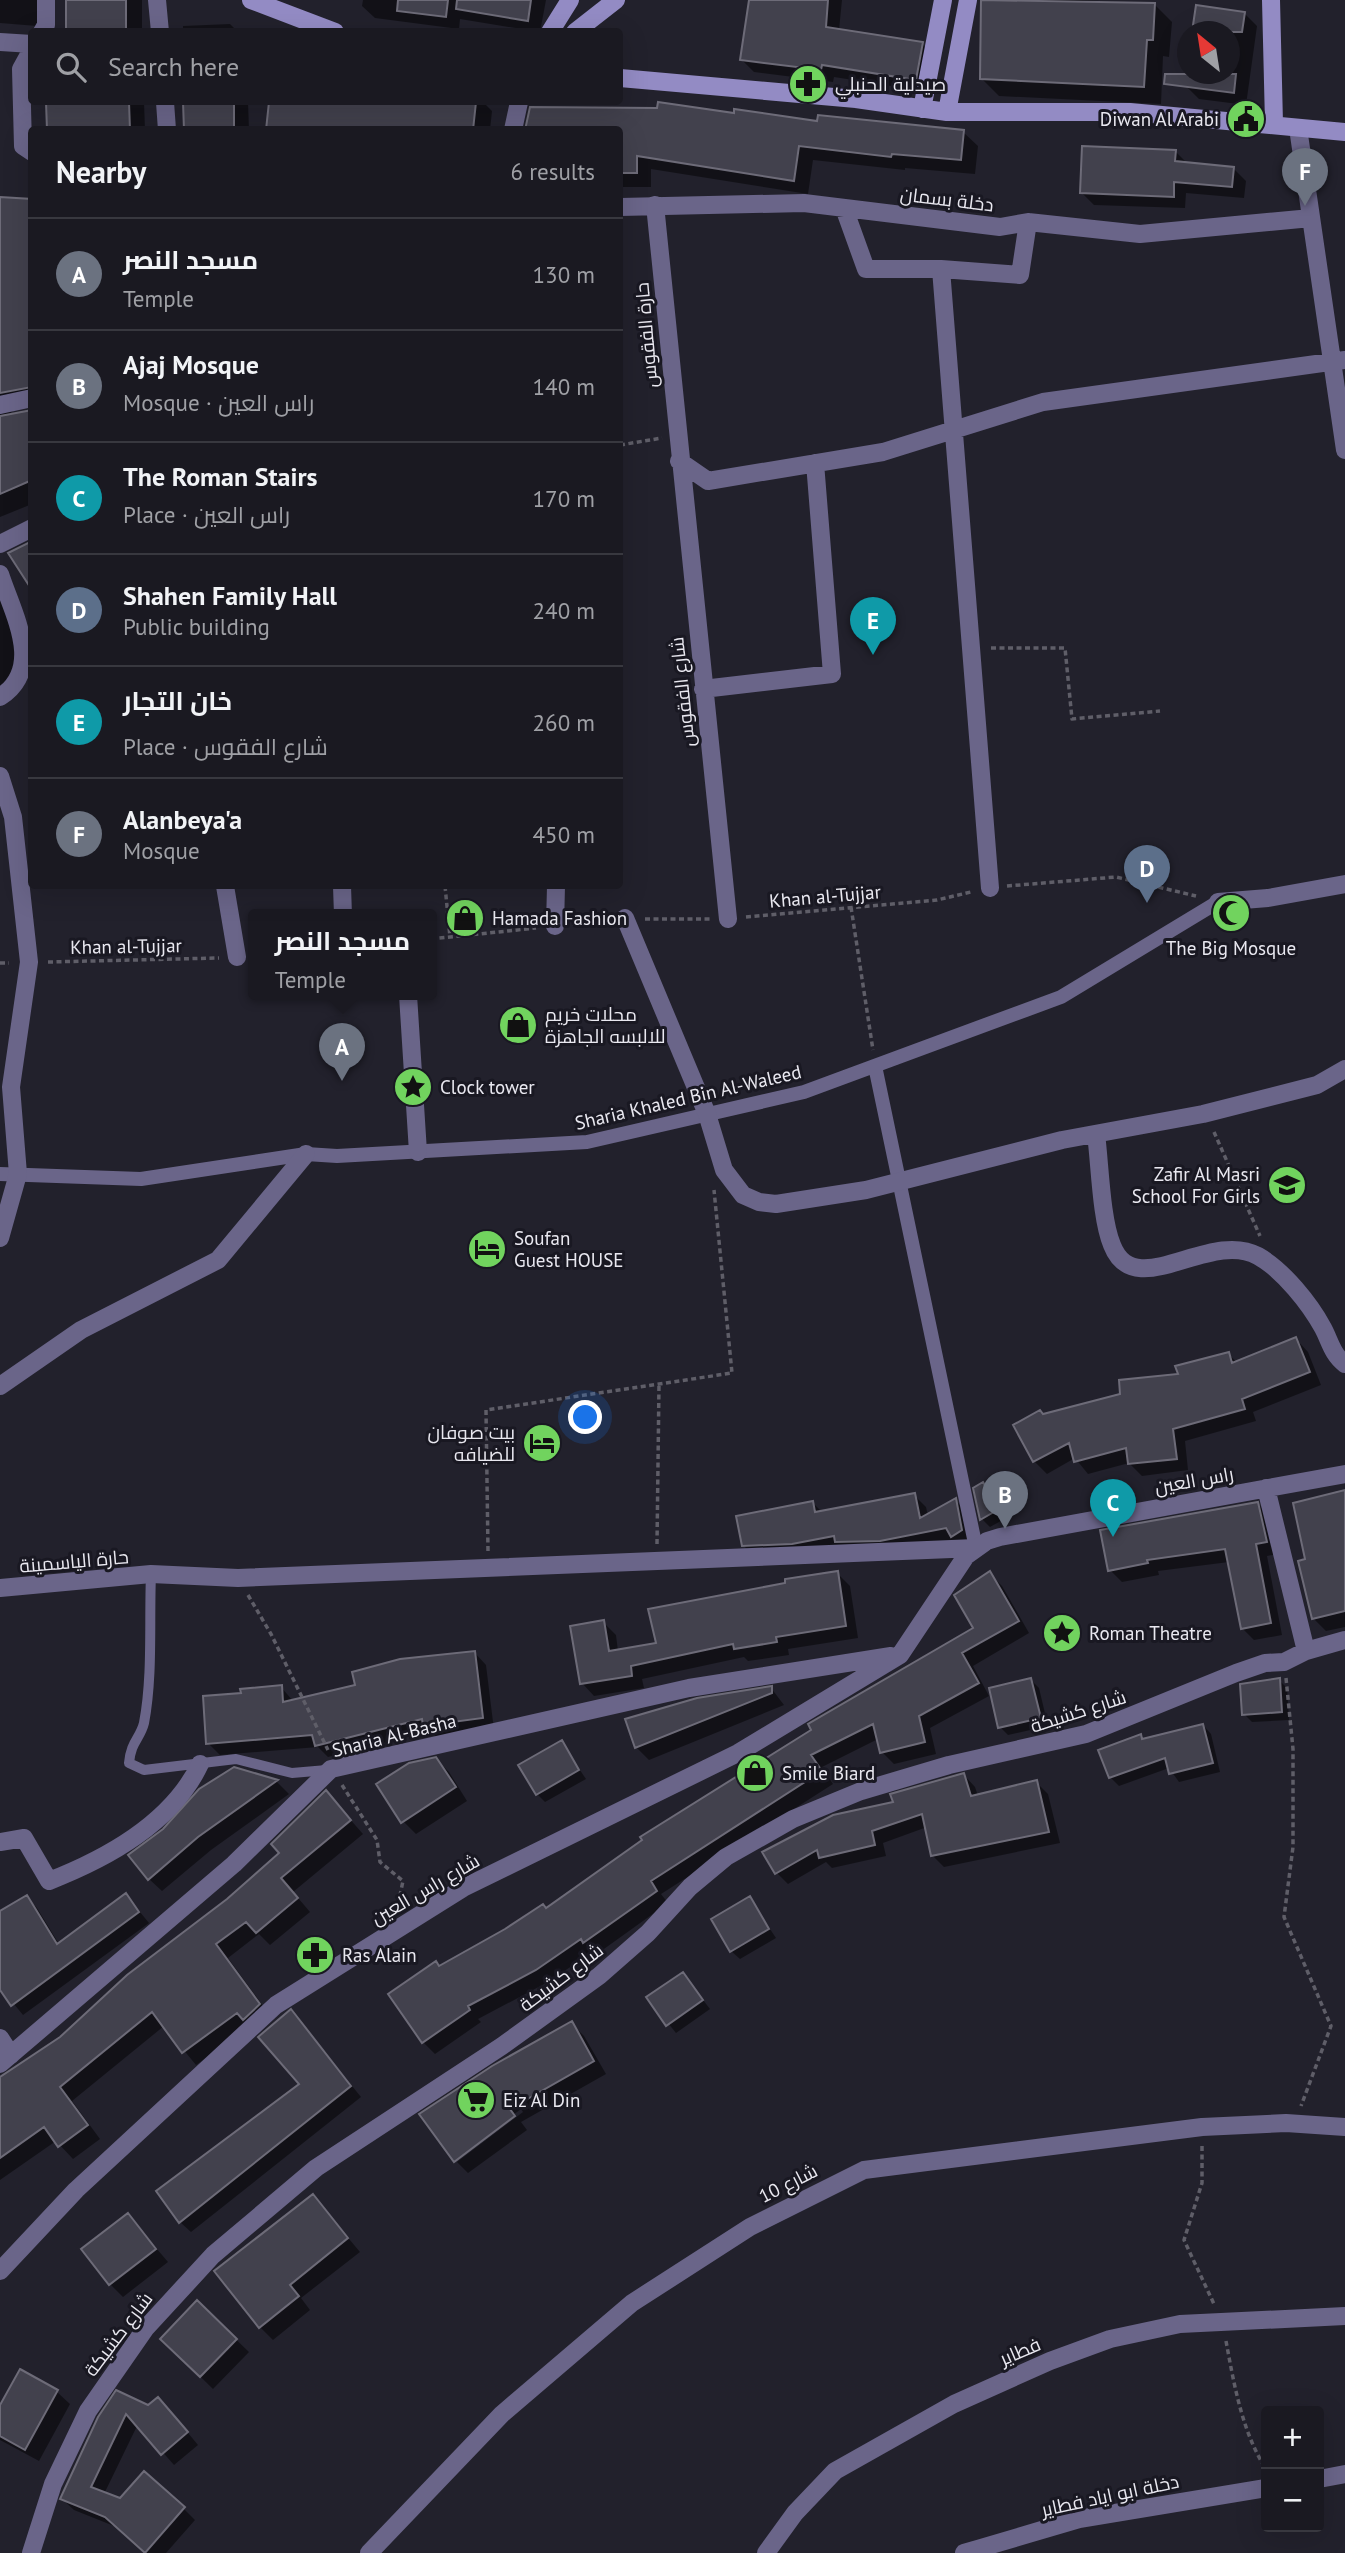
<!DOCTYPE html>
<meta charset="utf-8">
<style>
:root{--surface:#1a1921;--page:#27262e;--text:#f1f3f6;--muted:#9fa0a5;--line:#38383f;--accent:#1a73e8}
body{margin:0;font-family:"PT Sans",Cairo,sans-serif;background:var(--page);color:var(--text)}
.controls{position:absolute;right:21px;bottom:21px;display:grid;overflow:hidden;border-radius:7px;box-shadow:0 7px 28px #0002}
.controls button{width:63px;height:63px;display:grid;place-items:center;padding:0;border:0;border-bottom:2px solid var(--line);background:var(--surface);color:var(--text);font:35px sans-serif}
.compass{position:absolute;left:1177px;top:21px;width:63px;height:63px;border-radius:50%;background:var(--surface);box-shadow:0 7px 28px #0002;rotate:330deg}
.you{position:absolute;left:586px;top:1418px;width:24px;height:24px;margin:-18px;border:5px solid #fff;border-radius:50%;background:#1a73e8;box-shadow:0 0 0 10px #1a73e833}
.badge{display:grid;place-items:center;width:46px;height:46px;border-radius:50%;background:var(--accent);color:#fff;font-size:23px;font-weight:700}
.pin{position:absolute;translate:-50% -58px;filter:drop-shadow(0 2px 4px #0008)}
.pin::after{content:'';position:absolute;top:37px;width:24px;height:21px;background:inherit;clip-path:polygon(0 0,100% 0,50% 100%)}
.popup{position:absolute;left:248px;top:909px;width:189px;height:91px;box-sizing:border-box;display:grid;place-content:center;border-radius:7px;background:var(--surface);filter:drop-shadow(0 2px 5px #0005);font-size:23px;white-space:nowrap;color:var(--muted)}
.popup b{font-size:26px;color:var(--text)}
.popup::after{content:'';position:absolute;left:50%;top:100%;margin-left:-14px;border:14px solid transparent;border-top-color:var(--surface)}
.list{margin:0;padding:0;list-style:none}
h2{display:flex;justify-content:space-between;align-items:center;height:91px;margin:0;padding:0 28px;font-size:30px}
h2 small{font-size:23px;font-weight:400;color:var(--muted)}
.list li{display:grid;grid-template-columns:46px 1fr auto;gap:21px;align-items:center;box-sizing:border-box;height:112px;padding:0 28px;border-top:2px solid var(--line)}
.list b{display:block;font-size:26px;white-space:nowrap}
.list p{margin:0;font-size:23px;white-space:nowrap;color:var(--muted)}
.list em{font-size:23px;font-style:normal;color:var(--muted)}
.icon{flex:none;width:38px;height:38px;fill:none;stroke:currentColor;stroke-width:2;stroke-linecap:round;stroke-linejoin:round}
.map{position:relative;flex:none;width:1345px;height:2553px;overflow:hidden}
.search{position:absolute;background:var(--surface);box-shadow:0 7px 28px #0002;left:28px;top:28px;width:595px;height:77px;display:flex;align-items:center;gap:18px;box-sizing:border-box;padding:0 24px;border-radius:7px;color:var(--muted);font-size:26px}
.panel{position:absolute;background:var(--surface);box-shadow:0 7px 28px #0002;left:28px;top:126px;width:595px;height:763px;border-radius:7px}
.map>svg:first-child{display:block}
.shadow{fill:#0007}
.building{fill:#42414d;stroke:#6d6b78;stroke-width:2}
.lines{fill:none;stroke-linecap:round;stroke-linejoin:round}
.path{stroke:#5f5e68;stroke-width:3.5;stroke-dasharray:5 3.5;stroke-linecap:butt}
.service{stroke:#6a6589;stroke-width:10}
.pedestrian{stroke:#6a6589;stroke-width:14}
.minor{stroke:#6a6589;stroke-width:18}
.secondary{stroke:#938bc4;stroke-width:18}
.labels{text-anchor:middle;stroke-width:6;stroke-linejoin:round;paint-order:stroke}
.poi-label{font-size:19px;fill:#e9e8f0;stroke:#191822;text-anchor:start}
.street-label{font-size:19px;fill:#e9e8f0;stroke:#191822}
</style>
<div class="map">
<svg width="1345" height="2553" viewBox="0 0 1345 2553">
<rect width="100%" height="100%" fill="#22212c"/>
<path class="shadow" d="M0 0H39L37 26 0 23Z
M67 0H142V32H68Z
M363 0H546L540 32 460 19 459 29 375 18 362 6Z
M751 0H842L839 30 922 44 935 56 929 92 834 77 833 82 754 72 742 60Z
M984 0H1082L1154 4 1172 22 1169 57 1163 56 1161 104 999 96 982 79Z
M1244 13 1257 26 1246 105 1199 99 1186 86 1188 74H1230V32Z
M230 24 238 32H183V26Z
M48 102H144L145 130H49Z
M185 102H248L249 130H186Z
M270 102H483L492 111 490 130H268Z
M735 115 963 132 978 146 975 174 905 168V170L813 160 808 194 651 169V187H620V130Z
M1175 151 1188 164 1233 168 1246 181 1244 198 1186 193 1185 208 1094 205 1082 193Z
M0 199 32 201V406L14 410 6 417 32 412V504L0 517Z
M0 599 28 668 0 690Z
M1296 1339 1308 1352 1321 1385 1253 1412 1256 1421 1185 1441 1188 1470 1142 1476 1129 1463 1088 1474 1075 1458 1047 1474 1034 1461 1044 1416 1122 1395 1228 1354 1238 1363Z
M983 1484 1006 1518 990 1527 982 1519 975 1489Z
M1345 1492V1627L1326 1631 1313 1618 1307 1560Z
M914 1495 926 1507 928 1516 955 1500 967 1512 973 1542 964 1548 956 1540 893 1552 755 1557 743 1545 812 1502 822 1512Z
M1257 1503 1269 1515 1278 1554 1267 1556 1282 1635 1254 1640 1242 1628 1229 1562 1158 1571 1159 1575 1122 1582 1110 1570Z
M837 1573 850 1586 858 1638 788 1649 789 1655 748 1661 744 1657 642 1679 644 1688 594 1696 582 1683 603 1622 616 1635 618 1651 658 1645Z
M990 1574 1002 1586 1029 1633 973 1666 989 1696 930 1728 936 1754 894 1764 882 1752 878 1739 822 1767 833 1784 661 1894 668 1903 597 1954 594 1951 548 1982 478 2019 481 2022 435 2054 423 2042 440 1967 546 1910 975 1629Z
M475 1653 486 1665 494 1730 436 1737 431 1731 328 1757 318 1747 220 1755 208 1743 242 1695 281 1687 293 1701Z
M1031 1680 1039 1688 1048 1726 1008 1735 1000 1727Z
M1279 1680 1287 1688 1289 1720 1252 1722 1244 1714Z
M771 1688 784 1705 649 1760 636 1747Z
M1203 1725 1211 1734 1220 1772 1179 1782 1169 1768 1119 1786 1110 1777 1140 1737 1144 1740Z
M561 1742 586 1779 545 1802 537 1794Z
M436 1759 449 1772 467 1801 416 1834 403 1821Z
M235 1769 277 1782 289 1794 211 1850 162 1891 149 1879 164 1830Z
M964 1775 975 1787 978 1796 1036 1782 1048 1794 1060 1843 944 1867 933 1856 927 1827 883 1843 886 1856 832 1868 826 1862 788 1884 777 1873 895 1803Z
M326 1792 363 1834 293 1892 310 1912 270 1945 259 1934 228 1958 272 2018 251 2026 196 2065 164 2026 72 2101 100 2139 73 2159 56 2141 0 2180V2080L61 2038 228 1900 281 1853Z
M126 1895 149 1923 23 2015 0 1987V1913L27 1897 37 1908 59 1944Z
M750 1899 776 1938 740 1959 731 1951Z
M683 1974 710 2009 676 2033 648 1998Z
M291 2011 361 2097 191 2232 180 2222 301 2084Z
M571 2023 584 2036 606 2074 521 2122 527 2130 468 2173 457 2162 523 2112 521 2109 455 2159Z
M313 2196 360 2252 301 2298 310 2310 273 2340 260 2327Z
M128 2215 168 2262 123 2297 110 2284Z
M197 2302 249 2352 213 2389 162 2339Z
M21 2372 57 2392 70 2404 39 2461 0 2440V2409Z
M149 2408 169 2410 198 2445 174 2465 138 2424 104 2494 121 2500 145 2474 184 2509 195 2520 166 2553H146L119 2528 74 2510 62 2499 99 2418Z"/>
<path class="building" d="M66 0H126V32H66Z
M398 0H448L446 17 397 11Z
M457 0H531L528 21 456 9Z
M749 0H828L826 27 923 42 916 80 822 65 821 70 740 60Z
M981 0 1155 3 1153 40H1147L1144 87 980 79Z
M1196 5 1245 12 1242 32H1192Z
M1165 74H1236L1234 93 1164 84Z
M46 102H129L130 130H47Z
M183 102H234V130H184Z
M269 102H476L473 130H266Z
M658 102 734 113V109L817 121 818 115 964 130 961 160 892 154 891 157 799 146 794 181 637 156V173H620V130H525L530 107 657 108Z
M1082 146 1176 150 1175 161 1234 167 1232 187 1174 182V197L1080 193Z
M0 197 32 199V387L0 393Z
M32 410V480L0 494V416Z
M32 541V590L8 553Z
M1296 1337 1310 1372 1242 1399 1245 1409 1173 1429 1177 1459 1128 1464 1126 1448 1074 1462 1069 1443 1033 1462 1013 1425 1040 1410 1043 1414 1120 1394 1119 1380 1178 1374 1175 1366 1229 1352 1232 1363Z
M983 1482 999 1509 980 1520 973 1488Z
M1345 1490V1611L1312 1619 1298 1561 1305 1559 1293 1503Z
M915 1493 920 1518 956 1498 962 1530 951 1537 946 1528 880 1541 835 1542 834 1536 792 1544 742 1546 736 1516 813 1501 815 1512Z
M1258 1502 1267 1542 1256 1544 1271 1623 1241 1629 1225 1549 1147 1560 1148 1563 1108 1571 1100 1530Z
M838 1571 846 1626 776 1637 777 1642 734 1649 733 1644 631 1666 632 1676 580 1684 570 1626 604 1620 609 1651 656 1643 648 1609 785 1583V1579Z
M990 1571 1019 1621 962 1653 979 1683 919 1716 925 1742 880 1753 873 1724 811 1755 822 1771 651 1881 657 1891 583 1943 581 1939 536 1970 468 2006 470 2010 422 2043 388 1994 436 1961 439 1966 505 1929 543 1904 546 1908 642 1840 640 1837 811 1730 808 1724 973 1628 954 1595Z
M475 1651 483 1718 423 1726 422 1719 315 1746 312 1735 206 1744 203 1696 241 1693 240 1689 282 1685 283 1702 355 1685 352 1672 400 1659Z
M1031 1678 1041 1718 998 1728 989 1688Z
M1280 1678 1282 1712 1242 1715 1240 1684Z
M772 1686V1693L635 1748 625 1719 697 1698Z
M1203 1724 1213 1763 1169 1774 1165 1758 1109 1778 1098 1750 1141 1734 1142 1739Z
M562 1740 579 1770 536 1795 518 1765Z
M436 1757 456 1787 401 1823 376 1784 409 1763Z
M234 1767 278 1780 198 1837 148 1880 128 1855 163 1829 199 1789Z
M964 1773 971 1796 1037 1780 1049 1832 931 1856 922 1814 872 1831 875 1845 819 1858 817 1850 775 1874 762 1852 833 1815 893 1802 890 1794Z
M326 1790 351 1820 281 1878 298 1898 256 1933 246 1922 216 1944 260 2004 243 2020 237 2013 182 2053 152 2012 60 2087 88 2125 58 2147 44 2127 0 2158V2077L60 2037 127 1975 227 1899 279 1853 271 1844Z
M126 1893 139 1912 11 2006 0 1990V1911L27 1895 57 1944Z
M750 1896 769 1929 730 1952 711 1919Z
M683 1972 703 2000 666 2026 646 1997Z
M291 2009 351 2086 179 2223 156 2191 299 2084 258 2037Z
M572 2021 594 2061 510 2109 515 2116 454 2162 419 2114 492 2066Z
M313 2194 348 2238 290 2285 299 2296 259 2328 214 2271Z
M128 2213 156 2249 109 2285 81 2249Z
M197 2300 237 2339 200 2377 160 2339Z
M20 2369 58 2390 25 2450 0 2436V2405Z
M116 2390 148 2405 158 2397 188 2432 161 2455 126 2414 91 2487 120 2498 144 2471 185 2507 145 2553 105 2517 60 2499 98 2417Z"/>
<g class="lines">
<path class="path" d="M620 445 662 438
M991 648H1065L1072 719 1160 711
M445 886 450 937
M1007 886 1116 877 1196 896
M851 907 873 1050
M746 917 937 900 971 892
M645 919H711
M572 924 606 920
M431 939 536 928
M48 962 219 958
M0 963H9
M1214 1132 1260 1236
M657 1544 659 1384
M488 1551 486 1410 732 1373 714 1190
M248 1595 271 1634 328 1750
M1286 1678 1293 1749V1847L1284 1917 1331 2026 1301 2106
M342 1785 377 1840 380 1862 403 1881 399 1900 404 1903
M1202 2146V2183L1184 2240 1214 2304
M1226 2341C1234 2384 1242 2432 1266 2469"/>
<path class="service" d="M151 1574C149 1622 153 1675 144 1723 140 1739 131 1741 129 1763L144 1770 236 1759 292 1773 327 1770"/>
<path class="pedestrian" d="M875 1066 976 1548 969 1555
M0 1174 141 1179 306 1154 337 1156 587 1142 804 1092 1061 997 1218 902"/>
<path class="minor" d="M157 0 160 32
M42 32 46 25V0
M0 42 32 44
M32 49 21 69 23 146 32 152
M165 102 167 130
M1298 128 1345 450
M513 130 519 102
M655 205 728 919
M620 207 804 203 1000 227 1028 222 1140 234 1311 218
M844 208 866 269H941L990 888
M941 269 1020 275 1028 222
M0 405 32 398
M679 461 708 481 883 452 1043 402 1345 360
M0 544 32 528
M0 574C13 614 45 668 0 697
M703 689 832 674 815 463
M0 776 13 817 29 962 11 1087 18 1174 0 1238
M225 886 237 957
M342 886 343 915
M1218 902 1268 898 1345 884
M625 918 707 1114 724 1170 743 1195 759 1202 776 1204 866 1190 1062 1140 1203 1114 1317 1085 1345 1069
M555 926 556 886
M408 995 418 1152
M1096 1134C1100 1164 1101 1219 1112 1245 1135 1304 1209 1229 1258 1256 1283 1270 1310 1304 1323 1328 1330 1341 1332 1354 1345 1364
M0 1386 81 1330 218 1260 306 1154
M1266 1488 1306 1651
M0 1588 151 1574 238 1578 976 1548
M0 1842 24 1838 49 1881C108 1858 172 1823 200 1764
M0 2038 11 2055
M0 2064 234 1864 331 1769 689 1688 891 1656
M0 2271 76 2190 276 2005 463 1888 738 1753 900 1655 966 1556 987 1541 1000 1537 1345 1474
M1319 2479 1345 2474
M31 2553 53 2484 88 2411 145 2329 213 2255 316 2168 502 2046 599 1976 648 1933 690 1887 726 1857 793 1819 861 1791 949 1765 1086 1734 1236 1673 1265 1663 1284 1662 1306 1651 1345 1640
M369 2553 502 2414 632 2303 750 2227 864 2170 1202 2127 1286 2123 1345 2127
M766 2553 795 2513 835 2471 954 2404 1050 2361 1110 2339 1180 2324 1345 2316
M964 2553 1079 2519 1266 2488"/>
<path class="secondary" d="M251 0 335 32
M1271 0 1274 123
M550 32 570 0
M575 32 616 0
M620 78 856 99 947 112H1130L1345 132
M922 109 943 0
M947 112 968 0"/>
</g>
<defs>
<symbol id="pharmacy-disc" viewBox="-11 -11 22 22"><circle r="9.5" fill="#71d35e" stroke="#191822"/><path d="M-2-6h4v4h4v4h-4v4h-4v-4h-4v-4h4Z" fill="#111"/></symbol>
<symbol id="civic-disc" viewBox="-11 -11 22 22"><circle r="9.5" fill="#71d35e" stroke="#191822"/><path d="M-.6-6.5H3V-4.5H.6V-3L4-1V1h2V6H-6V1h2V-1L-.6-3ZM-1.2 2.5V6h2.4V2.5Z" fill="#111"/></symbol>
<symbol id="mosque-disc" viewBox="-11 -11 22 22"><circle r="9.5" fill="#71d35e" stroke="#191822"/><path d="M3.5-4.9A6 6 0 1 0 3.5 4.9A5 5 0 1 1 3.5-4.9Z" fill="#111"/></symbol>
<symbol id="shop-disc" viewBox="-11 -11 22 22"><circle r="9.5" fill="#71d35e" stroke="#191822"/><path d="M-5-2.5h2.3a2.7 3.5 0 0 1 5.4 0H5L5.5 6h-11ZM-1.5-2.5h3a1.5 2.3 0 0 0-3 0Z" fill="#111"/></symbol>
<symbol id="sight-disc" viewBox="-11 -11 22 22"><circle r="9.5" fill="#71d35e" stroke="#191822"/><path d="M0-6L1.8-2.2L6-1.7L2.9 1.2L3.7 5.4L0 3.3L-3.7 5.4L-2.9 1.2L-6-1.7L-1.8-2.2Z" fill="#111"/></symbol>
<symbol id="school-disc" viewBox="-11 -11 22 22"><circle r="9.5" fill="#71d35e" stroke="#191822"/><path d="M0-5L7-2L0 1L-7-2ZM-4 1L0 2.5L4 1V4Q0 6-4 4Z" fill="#111"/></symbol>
<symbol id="hotel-disc" viewBox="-11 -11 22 22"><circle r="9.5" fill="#71d35e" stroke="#191822"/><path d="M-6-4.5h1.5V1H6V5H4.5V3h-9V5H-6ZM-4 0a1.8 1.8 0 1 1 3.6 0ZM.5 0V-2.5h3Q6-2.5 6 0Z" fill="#111"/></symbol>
<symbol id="supermarket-disc" viewBox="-11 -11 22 22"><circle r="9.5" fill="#71d35e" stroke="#191822"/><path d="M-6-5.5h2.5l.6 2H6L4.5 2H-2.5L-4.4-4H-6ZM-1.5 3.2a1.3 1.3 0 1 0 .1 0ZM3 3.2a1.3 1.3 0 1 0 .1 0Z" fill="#111"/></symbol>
</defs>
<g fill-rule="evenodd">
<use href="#pharmacy-disc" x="786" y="62" width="44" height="44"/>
<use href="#civic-disc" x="1224" y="97" width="44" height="44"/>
<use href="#mosque-disc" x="1209" y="891" width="44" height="44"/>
<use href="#shop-disc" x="443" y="896" width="44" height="44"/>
<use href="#shop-disc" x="496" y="1003" width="44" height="44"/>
<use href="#sight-disc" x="391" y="1065" width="44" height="44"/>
<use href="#school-disc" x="1265" y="1163" width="44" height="44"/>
<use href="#hotel-disc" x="465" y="1227" width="44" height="44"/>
<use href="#hotel-disc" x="520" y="1421" width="44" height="44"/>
<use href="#sight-disc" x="1040" y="1611" width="44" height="44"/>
<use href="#shop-disc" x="733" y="1751" width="44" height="44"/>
<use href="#pharmacy-disc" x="293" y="1933" width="44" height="44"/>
<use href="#supermarket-disc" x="454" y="2078" width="44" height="44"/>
</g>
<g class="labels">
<g class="poi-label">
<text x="835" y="91">صيدلية الحنبلي</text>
<text x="1219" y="126" text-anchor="end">Diwan Al Arabi</text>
<text x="492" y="925">Hamada Fashion</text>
<text x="1231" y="955" text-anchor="middle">The Big Mosque</text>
<text x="545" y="1021">محلات خريم<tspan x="545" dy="22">للالبسه الجاهزة</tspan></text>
<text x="440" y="1094">Clock tower</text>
<text x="1260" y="1181" text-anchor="end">Zafir Al Masri<tspan x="1260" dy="22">School For Girls</tspan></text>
<text x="514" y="1245">Soufan<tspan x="514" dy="22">Guest HOUSE</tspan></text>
<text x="515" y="1439" text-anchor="end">بيت صوفان<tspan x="515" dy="22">للضيافه</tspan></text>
<text x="1089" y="1640">Roman Theatre</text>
<text x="782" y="1780">Smile Biard</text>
<text x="342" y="1962">Ras Alain</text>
<text x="503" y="2107">Eiz Al Din</text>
</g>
<g class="street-label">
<text transform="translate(947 199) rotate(7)" y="7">دخلة بسمان</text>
<text transform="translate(646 335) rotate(-95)" y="7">حارة الفقوس</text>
<text transform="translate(682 692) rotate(-96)" y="7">شارع الفقوس</text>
<text transform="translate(825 896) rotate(-5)" y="7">Khan al-Tujjar</text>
<text transform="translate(126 946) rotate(-1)" y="7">Khan al-Tujjar</text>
<text transform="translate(688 1097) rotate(-13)" y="7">Sharia Khaled Bin Al-Waleed</text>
<text transform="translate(1194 1480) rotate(-10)" y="7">راس العين</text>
<text transform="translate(74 1561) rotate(-5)" y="7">حارة الياسمينة</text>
<text transform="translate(1078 1711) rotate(-18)" y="7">شارع كشيكة</text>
<text transform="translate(394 1735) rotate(-14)" y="7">Sharia Al-Basha</text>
<text transform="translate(425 1889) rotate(-30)" y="7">شارع راس العين</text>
<text transform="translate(561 1977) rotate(-37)" y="7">شارع كشيكة</text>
<text transform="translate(788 2183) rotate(-27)" y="7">شارع 10</text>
<text transform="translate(118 2334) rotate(-53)" y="7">شارع كشيكة</text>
<text transform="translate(1020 2351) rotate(-23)" y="7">فطاير</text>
<text transform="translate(1110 2495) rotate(-12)" y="7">دخلة ابو اياد فطاير</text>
</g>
</g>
</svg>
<div class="controls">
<button>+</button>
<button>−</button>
</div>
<svg class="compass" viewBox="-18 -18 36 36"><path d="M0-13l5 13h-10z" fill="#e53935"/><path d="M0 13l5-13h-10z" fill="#9fa0a5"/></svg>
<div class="you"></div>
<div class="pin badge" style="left:342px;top:1081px;background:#6b7280">A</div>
<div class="popup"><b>مسجد النصر</b>Temple</div>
<div class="pin badge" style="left:1005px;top:1529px;background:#6b7280">B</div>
<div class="pin badge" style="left:1113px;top:1537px;background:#0f9aa8">C</div>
<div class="pin badge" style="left:1147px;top:903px;background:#5c6f8a">D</div>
<div class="pin badge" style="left:873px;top:655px;background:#0f9aa8">E</div>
<div class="pin badge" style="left:1305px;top:206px;background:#6b7280">F</div>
<div class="search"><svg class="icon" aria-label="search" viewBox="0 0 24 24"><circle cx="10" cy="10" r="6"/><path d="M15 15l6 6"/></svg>Search here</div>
<section class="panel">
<h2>Nearby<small>6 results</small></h2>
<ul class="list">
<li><span class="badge" style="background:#6b7280">A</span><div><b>مسجد النصر</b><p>Temple</p></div><em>130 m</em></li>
<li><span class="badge" style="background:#6b7280">B</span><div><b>Ajaj Mosque</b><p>Mosque · راس العين</p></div><em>140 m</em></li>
<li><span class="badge" style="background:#0f9aa8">C</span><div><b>The Roman Stairs</b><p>Place · راس العين</p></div><em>170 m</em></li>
<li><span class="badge" style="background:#5c6f8a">D</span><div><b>Shahen Family Hall</b><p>Public building</p></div><em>240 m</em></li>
<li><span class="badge" style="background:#0f9aa8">E</span><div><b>خان التجار</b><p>Place · شارع الفقوس</p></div><em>260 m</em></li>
<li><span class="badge" style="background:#6b7280">F</span><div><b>Alanbeya'a</b><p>Mosque</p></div><em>450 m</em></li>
</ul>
</section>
</div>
